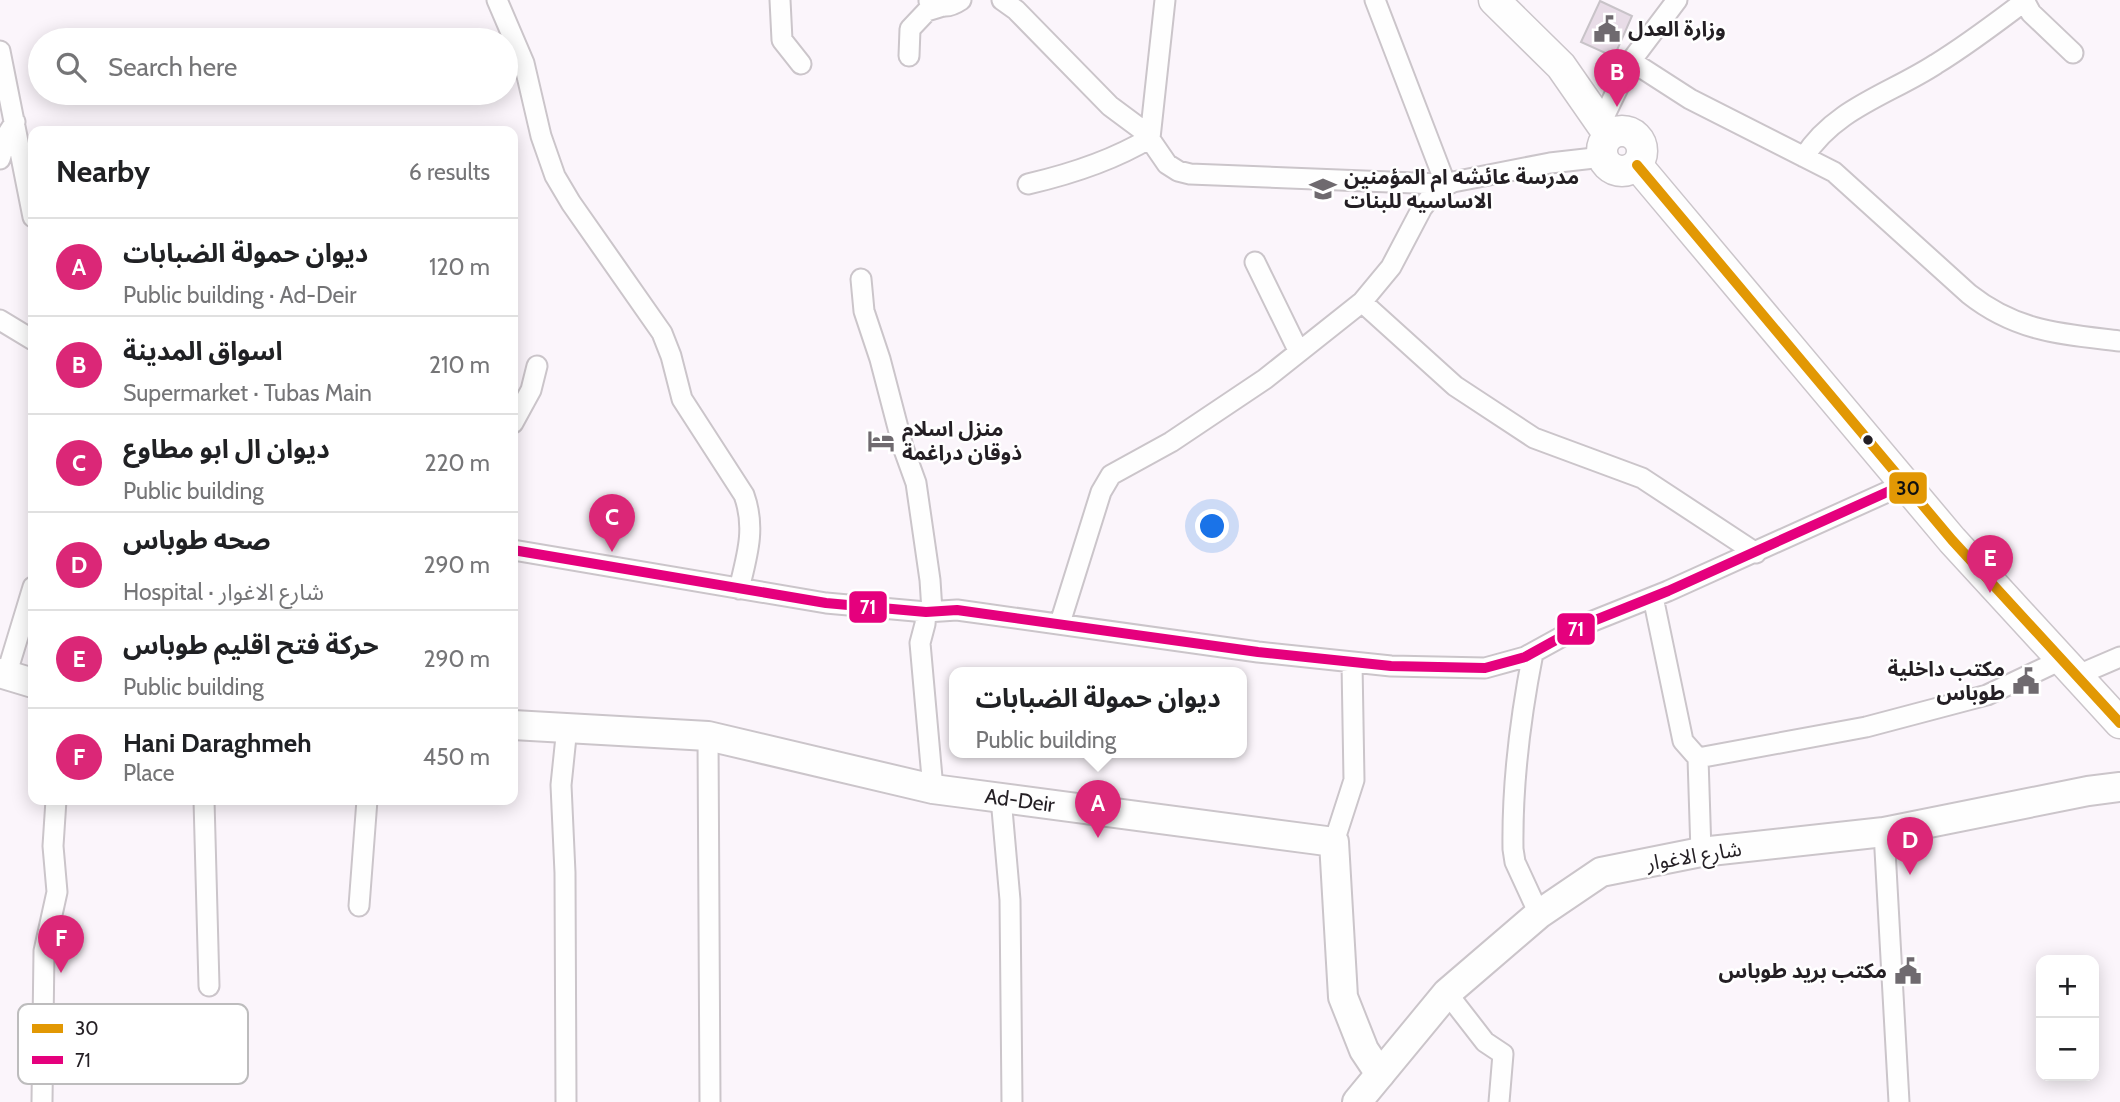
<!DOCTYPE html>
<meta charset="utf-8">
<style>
:root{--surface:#fff;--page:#f6f6f6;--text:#202124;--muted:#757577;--line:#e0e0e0;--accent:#db2777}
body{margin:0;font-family:Cabin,"Noto Sans Arabic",sans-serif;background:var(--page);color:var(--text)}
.controls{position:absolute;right:21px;bottom:21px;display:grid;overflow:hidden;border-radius:14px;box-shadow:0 4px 18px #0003}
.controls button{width:63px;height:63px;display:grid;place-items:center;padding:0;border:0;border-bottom:2px solid var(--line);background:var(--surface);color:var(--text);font:35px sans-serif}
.you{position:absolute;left:1213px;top:527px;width:24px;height:24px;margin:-18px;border:5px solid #fff;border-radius:50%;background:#1a73e8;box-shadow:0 0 0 10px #1a73e833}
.badge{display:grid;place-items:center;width:46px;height:46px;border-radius:50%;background:var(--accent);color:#fff;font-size:23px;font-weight:700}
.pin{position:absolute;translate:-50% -58px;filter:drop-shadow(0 2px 4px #0008)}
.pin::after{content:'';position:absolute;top:37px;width:24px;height:21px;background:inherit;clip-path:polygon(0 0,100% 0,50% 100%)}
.popup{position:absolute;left:949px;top:667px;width:298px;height:91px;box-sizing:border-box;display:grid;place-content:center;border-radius:14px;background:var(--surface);filter:drop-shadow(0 2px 5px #0005);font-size:23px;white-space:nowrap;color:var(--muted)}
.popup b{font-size:26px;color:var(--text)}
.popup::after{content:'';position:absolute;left:50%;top:100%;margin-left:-14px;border:14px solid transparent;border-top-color:var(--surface)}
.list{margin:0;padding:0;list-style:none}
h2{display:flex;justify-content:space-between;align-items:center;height:91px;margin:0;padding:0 28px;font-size:30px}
h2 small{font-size:23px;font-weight:400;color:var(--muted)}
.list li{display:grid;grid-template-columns:46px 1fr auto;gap:21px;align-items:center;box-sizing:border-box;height:98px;padding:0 28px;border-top:2px solid var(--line)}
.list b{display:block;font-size:26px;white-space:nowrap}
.list p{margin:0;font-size:23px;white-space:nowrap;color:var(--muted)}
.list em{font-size:23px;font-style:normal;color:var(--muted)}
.icon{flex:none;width:38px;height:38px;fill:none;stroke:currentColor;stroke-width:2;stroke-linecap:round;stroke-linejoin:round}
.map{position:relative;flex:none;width:2120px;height:1102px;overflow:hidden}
.search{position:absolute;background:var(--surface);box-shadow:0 4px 18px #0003;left:28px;top:28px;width:490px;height:77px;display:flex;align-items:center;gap:18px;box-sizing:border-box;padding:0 24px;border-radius:38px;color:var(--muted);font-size:26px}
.panel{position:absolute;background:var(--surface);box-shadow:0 4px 18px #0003;left:28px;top:126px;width:490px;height:679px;border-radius:14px}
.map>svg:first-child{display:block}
.building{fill:#e8dce7;stroke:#c8c3c8;stroke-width:2}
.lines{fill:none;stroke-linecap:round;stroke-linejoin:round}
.street-casing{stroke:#cbc5ca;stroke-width:23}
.secondary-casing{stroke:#cbc5ca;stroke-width:32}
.primary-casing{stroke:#cbc5ca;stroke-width:33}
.street{stroke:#fefefe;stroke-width:19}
.secondary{stroke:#fefefe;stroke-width:28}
.primary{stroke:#fefefe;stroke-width:30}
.bus-1-casing{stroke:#fff;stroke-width:16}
.bus-2-casing{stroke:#fff;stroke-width:16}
.bus-1{stroke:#e29804;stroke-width:10}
.bus-2{stroke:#e5007d;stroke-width:10}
.bus-dot{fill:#241f24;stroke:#fff;stroke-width:2.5}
.labels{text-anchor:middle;stroke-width:5;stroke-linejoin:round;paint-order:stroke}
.poi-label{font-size:21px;font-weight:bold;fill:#241f24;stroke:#fff;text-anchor:start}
.street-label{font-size:21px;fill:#241f24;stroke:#fff}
.key{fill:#fff;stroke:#bdbcbd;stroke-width:2}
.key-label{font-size:19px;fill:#241f24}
.line-badge{stroke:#fff;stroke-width:2.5}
.badge-label{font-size:19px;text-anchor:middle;font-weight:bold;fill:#fff}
.pale-badge-label{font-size:19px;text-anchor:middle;font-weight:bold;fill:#111}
</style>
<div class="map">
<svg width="2120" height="1102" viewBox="0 0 2120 1102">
<rect width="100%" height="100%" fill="#fbf5fb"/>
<path class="building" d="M1600 1 1632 16 1614 57 1581 42Z"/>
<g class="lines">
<defs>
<path id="street" d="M497 0 524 63 541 136 555 176 571 203 662 333 671 356 682 399 744 495C756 528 747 556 739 589
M780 0 782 40 801 64
M1002 0 1016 10 1110 106 1145 132 1167 164 1178 171 1190 174 1440 184 1444 186
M1375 0 1446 185
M2024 0 2031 13 2073 53
M929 1C942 8 949 8 961 0
M0 51 33 217
M909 56 910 29 927 11 940 7
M1631 61 1690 99 1834 172 1969 294C2017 332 2062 334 2120 341
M1601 123 1631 61 1677 0
M1804 157C1835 108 1890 94 1936 64 1967 45 1996 23 2025 1
M0 159 8 133 15 122
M1028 184C1071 174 1112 161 1150 138L1165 0
M1255 262 1299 352
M861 279 864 311 880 359 903 447 916 483 930 580 932 611
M1362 302 1455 386 1534 438 1642 478 1756 553
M0 320 33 340
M513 423 531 390 537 366
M513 550 826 603 926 612 957 610 1258 652 1391 666 1485 668 1525 657 1583 625 1668 591 1905 484
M1653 597 1683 741 1698 758 1866 727 1987 695 2063 659
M926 612 925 624 920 643 933 789
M1060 623 1101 492 1111 475 1171 442 1265 379 1362 302 1391 267 1422 208 1435 191 1453 182 1550 163 1603 157
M1533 653C1520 719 1512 782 1513 849L1515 862 1539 914
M2078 675 2120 657
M6 676 33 587
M708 736 710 1102
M1698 758 1701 852
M1001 798 1010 900 1012 1102
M204 800 209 986
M1884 832 1899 1102
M1334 842 1354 780 1352 663
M359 906 367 800
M1447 993 1485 1042 1503 1054 1499 1102
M42 1102 44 951 57 892 53 846 56 800
M566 1102 565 873 561 785 567 727"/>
<g id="secondary">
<path d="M0 673 33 683"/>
<path id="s1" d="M513 725 708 736 933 789 1334 842 1343 997 1364 1050 1380 1074"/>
<path d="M1357 1102 1447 993 1539 914 1601 872 1701 852 1884 832 2088 791 2120 787"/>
</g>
<path id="primary" d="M1494 0 1561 66 1609 135
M1602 151a20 20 0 1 1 40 0a20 20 0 1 1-40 0Z
M1637 165 1952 540 2120 723"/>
</defs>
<use href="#street" class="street-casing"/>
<use href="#secondary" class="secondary-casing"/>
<use href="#primary" class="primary-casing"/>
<use href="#street" class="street"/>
<use href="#secondary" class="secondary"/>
<use href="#primary" class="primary"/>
<defs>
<path id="bus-1" d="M1637 165 1952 540 2120 723"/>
<path id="bus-2" d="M513 550 826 603 926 612 957 610 1258 652 1391 666 1485 668 1525 657 1583 625 1668 591 1905 484"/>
</defs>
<use href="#bus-1" class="bus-1-casing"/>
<use href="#bus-2" class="bus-2-casing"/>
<use href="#bus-1" class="bus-1"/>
<use href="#bus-2" class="bus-2"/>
</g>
<defs>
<symbol id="civic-bare" viewBox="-9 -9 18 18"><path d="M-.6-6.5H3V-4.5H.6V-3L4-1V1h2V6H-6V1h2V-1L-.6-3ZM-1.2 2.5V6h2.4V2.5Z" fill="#6f6a6f" stroke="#fff" stroke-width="2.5" paint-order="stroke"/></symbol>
<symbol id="school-bare" viewBox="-9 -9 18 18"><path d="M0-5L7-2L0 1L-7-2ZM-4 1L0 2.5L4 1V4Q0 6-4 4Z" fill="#6f6a6f" stroke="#fff" stroke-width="2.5" paint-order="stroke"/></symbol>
<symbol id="hotel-bare" viewBox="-9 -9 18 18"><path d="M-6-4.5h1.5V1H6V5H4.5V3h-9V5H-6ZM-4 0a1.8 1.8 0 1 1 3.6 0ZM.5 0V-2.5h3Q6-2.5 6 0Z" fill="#6f6a6f" stroke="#fff" stroke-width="2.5" paint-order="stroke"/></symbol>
</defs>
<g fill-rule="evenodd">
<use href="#civic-bare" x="1588" y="10" width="38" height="38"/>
<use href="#school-bare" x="1304" y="170" width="38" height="38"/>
<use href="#hotel-bare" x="862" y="422" width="38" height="38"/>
<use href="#civic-bare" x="2007" y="662" width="38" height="38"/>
<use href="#civic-bare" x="1889" y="952" width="38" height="38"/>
</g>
<circle class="bus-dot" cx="1868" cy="440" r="6"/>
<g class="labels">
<g class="poi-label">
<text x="1628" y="36">وزارة العدل</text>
<text x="1344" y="184">مدرسة عائشه ام المؤمنين<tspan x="1344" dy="24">الاساسيه للبنات</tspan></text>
<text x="902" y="436">منزل اسلام<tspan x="902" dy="24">ذوقان دراغمة</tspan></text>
<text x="2005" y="676" text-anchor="end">مكتب داخلية<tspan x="2005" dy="24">طوباس</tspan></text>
<text x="1887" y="978" text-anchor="end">مكتب بريد طوباس</text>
</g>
<g class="street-label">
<text dy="7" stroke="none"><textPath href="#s1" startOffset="514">Ad-Deir</textPath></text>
<text transform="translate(1694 856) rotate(-9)" y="7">شارع الاغوار</text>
</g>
</g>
<rect x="18" y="1004" width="230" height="80" rx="10" class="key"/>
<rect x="32" y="1024" width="31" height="9" fill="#e29804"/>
<rect x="32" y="1056" width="31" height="8" fill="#e5007d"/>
<g class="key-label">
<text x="75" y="1035">30</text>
<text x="75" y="1067">71</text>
</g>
<g class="line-badge">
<rect x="1888" y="471" width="40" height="34" rx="7" fill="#e29804"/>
<rect x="848" y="590" width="40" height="34" rx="7" fill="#e5007d"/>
<rect x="1556" y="612" width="40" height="34" rx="7" fill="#e5007d"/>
</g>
<g class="badge-label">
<text x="868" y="614">71</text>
<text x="1576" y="636">71</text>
</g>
<g class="pale-badge-label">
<text x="1908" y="495">30</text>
</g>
</svg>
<div class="controls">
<button>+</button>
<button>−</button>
</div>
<div class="you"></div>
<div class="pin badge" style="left:1098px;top:838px">A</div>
<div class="popup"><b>ديوان حمولة الضبابات</b>Public building</div>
<div class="pin badge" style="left:1617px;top:107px">B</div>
<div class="pin badge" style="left:612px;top:552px">C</div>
<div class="pin badge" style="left:1910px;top:875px">D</div>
<div class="pin badge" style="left:1990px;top:593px">E</div>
<div class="pin badge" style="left:61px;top:973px">F</div>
<div class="search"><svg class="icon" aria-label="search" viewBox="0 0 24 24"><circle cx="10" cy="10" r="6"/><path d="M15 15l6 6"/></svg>Search here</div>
<section class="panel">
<h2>Nearby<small>6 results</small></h2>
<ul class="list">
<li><span class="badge">A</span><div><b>ديوان حمولة الضبابات</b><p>Public building · Ad-Deir</p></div><em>120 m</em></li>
<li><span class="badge">B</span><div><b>اسواق المدينة</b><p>Supermarket · Tubas Main</p></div><em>210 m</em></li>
<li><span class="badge">C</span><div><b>ديوان ال ابو مطاوع</b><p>Public building</p></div><em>220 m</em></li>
<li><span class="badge">D</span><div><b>صحه طوباس</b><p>Hospital · شارع الاغوار</p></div><em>290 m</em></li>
<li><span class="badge">E</span><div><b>حركة فتح اقليم طوباس</b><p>Public building</p></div><em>290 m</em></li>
<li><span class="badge">F</span><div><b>Hani Daraghmeh</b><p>Place</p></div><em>450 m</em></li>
</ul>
</section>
</div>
